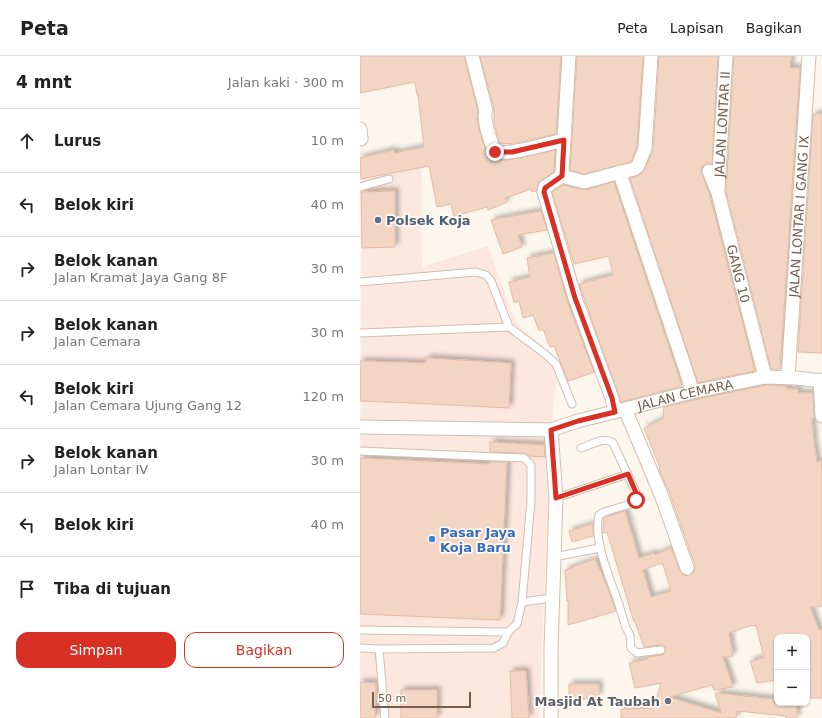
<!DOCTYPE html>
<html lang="id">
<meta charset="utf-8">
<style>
:root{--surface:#fff;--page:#f2f2f2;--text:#222;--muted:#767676;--line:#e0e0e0;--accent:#d93025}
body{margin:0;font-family:"DejaVu Sans",sans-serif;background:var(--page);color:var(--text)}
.controls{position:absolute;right:12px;bottom:12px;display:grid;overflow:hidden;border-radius:8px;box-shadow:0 1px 3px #0004}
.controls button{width:36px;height:36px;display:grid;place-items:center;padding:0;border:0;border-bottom:1px solid var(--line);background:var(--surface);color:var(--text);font:20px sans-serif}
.scale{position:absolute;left:12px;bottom:10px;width:99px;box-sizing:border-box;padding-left:4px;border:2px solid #7a5c4d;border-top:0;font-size:11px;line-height:14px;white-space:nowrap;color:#7a5c4d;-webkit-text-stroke:3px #fffaf3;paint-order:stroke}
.stop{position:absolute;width:12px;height:12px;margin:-9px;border:3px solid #d93025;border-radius:50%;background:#fff}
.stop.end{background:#d93025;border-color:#fff;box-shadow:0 1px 4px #0008}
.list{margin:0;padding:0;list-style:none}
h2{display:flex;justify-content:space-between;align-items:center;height:52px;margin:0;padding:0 16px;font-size:17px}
h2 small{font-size:13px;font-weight:400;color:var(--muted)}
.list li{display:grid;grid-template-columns:26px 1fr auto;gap:12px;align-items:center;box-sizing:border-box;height:64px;padding:0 16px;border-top:1px solid var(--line)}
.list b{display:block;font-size:15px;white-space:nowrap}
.list p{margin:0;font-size:13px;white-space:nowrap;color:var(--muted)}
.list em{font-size:13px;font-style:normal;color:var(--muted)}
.actions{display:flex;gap:8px;padding:12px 16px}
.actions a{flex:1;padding:9px 0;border:1px solid var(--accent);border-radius:12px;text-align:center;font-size:14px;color:var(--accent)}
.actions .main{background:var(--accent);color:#fff}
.icon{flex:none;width:22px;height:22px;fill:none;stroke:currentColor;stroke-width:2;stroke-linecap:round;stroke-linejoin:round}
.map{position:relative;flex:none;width:462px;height:662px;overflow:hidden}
header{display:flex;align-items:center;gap:24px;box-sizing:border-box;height:56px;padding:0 20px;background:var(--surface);border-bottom:1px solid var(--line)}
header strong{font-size:19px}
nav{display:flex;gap:22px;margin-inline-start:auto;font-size:14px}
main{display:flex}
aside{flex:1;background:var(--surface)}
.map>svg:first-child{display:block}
.commercial{fill:#fde8e0}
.building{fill:#f3d5c3;stroke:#e6bba3;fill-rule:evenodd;filter:url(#shadow)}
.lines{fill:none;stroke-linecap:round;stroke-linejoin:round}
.service-casing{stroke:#d1beb0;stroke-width:9}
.minor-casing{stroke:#d1beb0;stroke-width:15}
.service{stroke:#fff;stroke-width:7}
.minor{stroke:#fff;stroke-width:13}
.route{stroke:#d93025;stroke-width:5}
.service-dot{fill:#5c6f8a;stroke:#fffaf3;stroke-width:1.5}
.shop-dot{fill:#3f7fe0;stroke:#fffaf3;stroke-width:1.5}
.worship-dot{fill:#6b7280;stroke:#fffaf3;stroke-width:1.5}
.labels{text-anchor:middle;stroke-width:3.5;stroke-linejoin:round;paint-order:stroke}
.street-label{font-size:13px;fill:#7a5c4d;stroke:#fffaf3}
.service-label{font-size:13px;font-weight:bold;fill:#4e5e75;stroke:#fffaf3;text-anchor:start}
.shop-label{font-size:13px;font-weight:bold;fill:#366cbe;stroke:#fffaf3;text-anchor:start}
.worship-label{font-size:13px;font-weight:bold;fill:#5b616d;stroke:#fffaf3;text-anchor:end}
</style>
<header>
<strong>Peta</strong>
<nav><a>Peta</a><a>Lapisan</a><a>Bagikan</a></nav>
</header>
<main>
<aside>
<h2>4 mnt<small>Jalan kaki · 300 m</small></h2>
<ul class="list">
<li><svg class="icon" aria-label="ahead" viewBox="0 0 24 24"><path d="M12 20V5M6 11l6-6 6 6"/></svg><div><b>Lurus</b></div><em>10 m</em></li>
<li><svg class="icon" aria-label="left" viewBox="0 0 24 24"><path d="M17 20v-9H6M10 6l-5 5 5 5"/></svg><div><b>Belok kiri</b></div><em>40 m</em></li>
<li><svg class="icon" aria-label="right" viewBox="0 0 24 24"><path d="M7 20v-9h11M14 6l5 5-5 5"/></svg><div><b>Belok kanan</b><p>Jalan Kramat Jaya Gang 8F</p></div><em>30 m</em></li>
<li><svg class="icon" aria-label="right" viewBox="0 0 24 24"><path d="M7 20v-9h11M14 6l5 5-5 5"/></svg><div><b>Belok kanan</b><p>Jalan Cemara</p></div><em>30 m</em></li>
<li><svg class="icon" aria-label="left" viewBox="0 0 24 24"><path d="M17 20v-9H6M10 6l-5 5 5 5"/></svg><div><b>Belok kiri</b><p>Jalan Cemara Ujung Gang 12</p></div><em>120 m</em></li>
<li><svg class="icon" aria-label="right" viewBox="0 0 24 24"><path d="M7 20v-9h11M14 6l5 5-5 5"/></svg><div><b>Belok kanan</b><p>Jalan Lontar IV</p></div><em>30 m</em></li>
<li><svg class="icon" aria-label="left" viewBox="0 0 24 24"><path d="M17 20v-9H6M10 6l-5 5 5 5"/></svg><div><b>Belok kiri</b></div><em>40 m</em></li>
<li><svg class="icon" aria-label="arrive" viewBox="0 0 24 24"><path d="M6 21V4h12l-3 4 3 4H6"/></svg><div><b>Tiba di tujuan</b></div></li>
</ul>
<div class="actions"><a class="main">Simpan</a><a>Bagikan</a></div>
</aside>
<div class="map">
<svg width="462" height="662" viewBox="0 0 462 662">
<defs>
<filter id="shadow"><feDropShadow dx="3.5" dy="-3.5" stdDeviation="2" flood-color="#0004"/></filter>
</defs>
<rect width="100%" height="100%" fill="#fdf6ec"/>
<path class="commercial" d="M1 90 6 122 61 112 62 211 128 190 156 267 199 305 191 371 179 662H0Z"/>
<path class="building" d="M0 0H104L118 55 117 64 120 76 128 101 138 104H148L195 94 194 116 179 126 176 135 172 136 171 133 145 142 147 146 128 154 127 151 94 160 91 148 77 151 69 110 1 123 0 102 34 94 35 97 64 91 58 39H57L55 26 0 37Z
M120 0H201L196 78 156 87 140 88 134 67V53Z
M217 0H283L277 90 271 106 224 118 210 114Z
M299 0H358L352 108H346L342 110 341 114 350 140 395 315 338 327 270 122 276 121 283 116 293 95Z
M374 0H431L430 12H440L420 313H411L366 135Z
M453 58H462V297L438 296Z
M254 126 322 330 261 346 219 228 253 219 249 200 214 208 192 136 203 129 226 134Z
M35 135V191L2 192 1 136Z
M181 155 187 174 158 179 162 191 143 198 131 164Z
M194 197 207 245 234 316 208 325 194 290 190 291 183 273 179 275 173 259 163 262 159 245 154 247 149 226 170 221 167 202Z
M66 302 151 307 149 352 51 347 0 345V305L66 307Z
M406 329 427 330V333H438V337H453L454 362H452L454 388 457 406 461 405 462 413V550L450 551 459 574 462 573V642H447V623H450L447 610V581H417V624L397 627 390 605 404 602 396 569 393 570 392 569 369 577 373 600 363 601 373 631 354 634 352 629 309 641 361 657 355 637 413 643V647H437V662H426V660L377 655 376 662H261V653L294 652 301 627 275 632 269 607 288 603 287 601 302 599 304 598 306 594 305 591 301 589 284 591 275 566H274L247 476 243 477 244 462 265 455 279 502 294 497 295 499 311 492 322 518 326 520 333 517 335 514V509L310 438 299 413 300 412 284 372 303 363 304 351 334 344ZM301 507 302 509 303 508 311 535 291 541 283 514Z
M130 386 184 389 185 401 169 400 164 397 130 396Z
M0 402 130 408V406H147L140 564 0 558Z
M233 468V480L212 486 209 475Z
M235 503 245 525 256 555 208 569V545H207L205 514Z
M150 615H166L169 662H152Z
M0 626 16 627 15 662H0Z
M209 628H239V640L209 646Z
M41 634H77V662H41Z"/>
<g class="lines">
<defs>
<path id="service" d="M0 131 29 123
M0 226 116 216 126 219 131 225 149 271 185 298 196 308 212 348
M0 277 149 271
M221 392C231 389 245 380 253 387L277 439 276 444 274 447 244 456 239 459C233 484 249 520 257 543 260 552 263 562 266 572L270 579 271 592 277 597 301 594
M0 395 164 402 171 409V445L162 546
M196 442 268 418
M194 501 240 492
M0 574 148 576
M0 592 19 593 134 592 143 587 148 576 157 568 162 546 192 542
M19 593 25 662"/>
<g id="minor">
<path d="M112 0 126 55C122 62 131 86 134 95 144 101 190 87 204 84"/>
<path d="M209 0 202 116V120L185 131 184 136 215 242 252 342 255 356"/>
<path d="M291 0 285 92 278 110 274 113 261 116 262 124 329 324 332 336"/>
<path d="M0 73 1 83"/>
<path id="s1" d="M349 115 358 137 405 321"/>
<path d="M202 120 224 126 261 116"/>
<path id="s2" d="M358 133 366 0"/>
<path id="s3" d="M428 321 449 0"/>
<path d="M460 324 462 360"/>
<path d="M265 353 302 441 327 512"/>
<path id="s4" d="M0 371 191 374 218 365 332 336 405 321 436 322 462 325"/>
<path d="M191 662V593L196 442 191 374"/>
</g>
</defs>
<use href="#service" class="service-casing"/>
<use href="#minor" class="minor-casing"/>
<use href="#service" class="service"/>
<use href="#minor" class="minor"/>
</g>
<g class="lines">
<path class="route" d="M135 96H152L204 84 202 120 185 132 184 136 215 242 252 342 255 356 218 365 191 374 196 442 268 418 277 439 276 444"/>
</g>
<circle class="service-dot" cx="18" cy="164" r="4"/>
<circle class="shop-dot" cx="72" cy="483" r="4"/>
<circle class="worship-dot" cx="308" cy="645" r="4"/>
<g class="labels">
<g class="street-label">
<text dy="5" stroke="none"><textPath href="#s2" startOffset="65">JALAN LONTAR II</textPath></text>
<text dy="5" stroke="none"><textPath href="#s3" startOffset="161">JALAN LONTAR I GANG IX</textPath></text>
<text dy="5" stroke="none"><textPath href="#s1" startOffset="107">GANG 10</textPath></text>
<text dy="5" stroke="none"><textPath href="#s4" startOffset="330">JALAN CEMARA</textPath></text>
</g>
<g class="service-label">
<text x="26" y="169">Polsek Koja</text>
</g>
<g class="shop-label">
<text x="80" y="481">Pasar Jaya<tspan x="80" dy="15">Koja Baru</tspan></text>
</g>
<g class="worship-label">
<text x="300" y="650">Masjid At Taubah</text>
</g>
</g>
</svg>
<div class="controls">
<button>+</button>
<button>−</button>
</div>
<div class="scale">50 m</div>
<div class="stop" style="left:276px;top:444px"></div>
<div class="stop end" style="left:135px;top:96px"></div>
</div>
</main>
